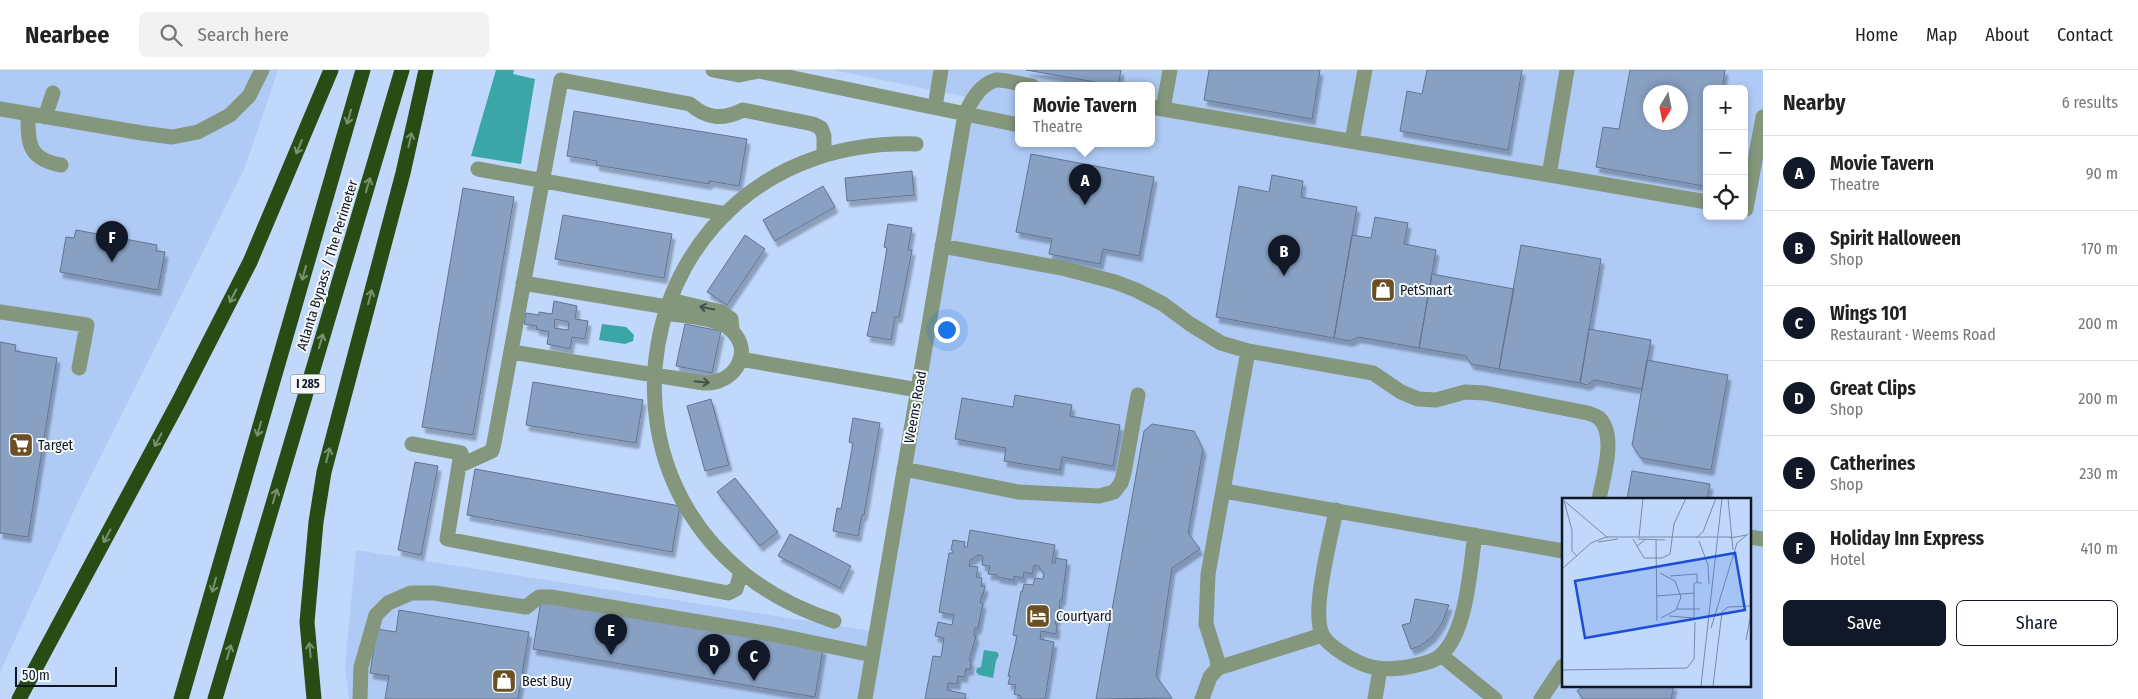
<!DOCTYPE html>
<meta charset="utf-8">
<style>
:root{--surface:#fff;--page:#f2f2f2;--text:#222;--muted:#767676;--line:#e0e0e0;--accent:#111827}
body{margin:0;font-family:"Fira Sans Condensed",sans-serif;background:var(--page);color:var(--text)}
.controls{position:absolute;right:15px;top:15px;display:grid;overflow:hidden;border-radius:8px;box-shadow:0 2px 8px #0003}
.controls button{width:45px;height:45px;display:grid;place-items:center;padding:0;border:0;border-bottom:1px solid var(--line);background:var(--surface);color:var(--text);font:25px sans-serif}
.compass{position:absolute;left:1643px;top:15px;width:45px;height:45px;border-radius:50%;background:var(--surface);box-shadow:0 2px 8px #0003;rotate:190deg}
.scale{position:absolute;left:15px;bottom:12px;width:102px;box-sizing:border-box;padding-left:5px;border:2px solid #0e1723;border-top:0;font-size:14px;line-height:18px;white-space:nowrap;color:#0e1723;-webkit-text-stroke:4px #f5f8fb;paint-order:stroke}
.you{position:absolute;left:946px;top:259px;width:18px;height:18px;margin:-12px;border:4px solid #fff;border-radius:50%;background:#1a73e8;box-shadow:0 0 0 8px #1a73e833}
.badge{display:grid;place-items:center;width:32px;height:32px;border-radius:50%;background:var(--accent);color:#fff;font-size:16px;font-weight:700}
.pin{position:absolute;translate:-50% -41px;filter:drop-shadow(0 1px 2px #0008)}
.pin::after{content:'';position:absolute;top:26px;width:18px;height:15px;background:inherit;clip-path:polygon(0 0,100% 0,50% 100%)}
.popup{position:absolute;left:1015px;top:12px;width:140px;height:65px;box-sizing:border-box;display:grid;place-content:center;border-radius:8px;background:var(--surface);filter:drop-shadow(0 1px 4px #0005);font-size:16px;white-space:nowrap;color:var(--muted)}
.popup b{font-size:19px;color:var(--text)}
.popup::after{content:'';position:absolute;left:50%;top:100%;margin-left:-10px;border:10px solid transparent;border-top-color:var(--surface)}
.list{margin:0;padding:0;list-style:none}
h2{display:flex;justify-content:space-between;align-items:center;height:65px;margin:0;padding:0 20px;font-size:21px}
h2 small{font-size:16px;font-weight:400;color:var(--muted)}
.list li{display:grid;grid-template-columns:32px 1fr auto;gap:15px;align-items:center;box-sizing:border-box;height:75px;padding:0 20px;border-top:1px solid var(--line)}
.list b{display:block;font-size:19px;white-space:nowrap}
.list p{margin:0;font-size:16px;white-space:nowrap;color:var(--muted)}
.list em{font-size:16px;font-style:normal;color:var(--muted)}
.actions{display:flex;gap:10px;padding:15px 20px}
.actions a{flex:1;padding:11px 0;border:1px solid var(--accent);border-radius:8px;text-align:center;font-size:18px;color:var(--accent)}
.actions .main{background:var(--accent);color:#fff}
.icon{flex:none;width:28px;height:28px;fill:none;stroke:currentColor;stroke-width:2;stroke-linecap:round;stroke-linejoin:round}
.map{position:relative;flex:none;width:1763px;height:629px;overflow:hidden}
header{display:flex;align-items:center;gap:30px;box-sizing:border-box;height:70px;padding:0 25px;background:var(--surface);border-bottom:1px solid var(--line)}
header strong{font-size:24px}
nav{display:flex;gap:28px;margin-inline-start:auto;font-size:18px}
.search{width:350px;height:45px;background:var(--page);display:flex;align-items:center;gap:12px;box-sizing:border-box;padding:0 18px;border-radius:8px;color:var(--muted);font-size:19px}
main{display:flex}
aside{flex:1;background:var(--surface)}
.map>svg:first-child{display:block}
.built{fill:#afcbf5;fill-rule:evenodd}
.water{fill:#3ba6a8}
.building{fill:#88a0c2;stroke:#5e7494;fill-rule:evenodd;filter:url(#shadow)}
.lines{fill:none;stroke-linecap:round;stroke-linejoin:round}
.minor{stroke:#84977d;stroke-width:15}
.highway{stroke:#274d15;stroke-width:15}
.oneway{stroke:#799171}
.oneway2{stroke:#43514c}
.labels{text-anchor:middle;stroke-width:4;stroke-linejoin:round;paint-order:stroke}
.shield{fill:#f5f8fb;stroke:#535a64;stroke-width:1}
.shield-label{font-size:12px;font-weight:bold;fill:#0e1723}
.street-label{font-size:14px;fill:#0e1723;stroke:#f5f8fb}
.poi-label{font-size:14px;fill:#0e1723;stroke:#f5f8fb;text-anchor:start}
.inset-road{fill:none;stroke:#788ba5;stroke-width:1}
.view{fill:#1d4ed8;fill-opacity:0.15;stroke:#1d4ed8;stroke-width:2.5}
.inset-edge{fill:none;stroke:#0e1723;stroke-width:2.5}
</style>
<header>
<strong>Nearbee</strong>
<div class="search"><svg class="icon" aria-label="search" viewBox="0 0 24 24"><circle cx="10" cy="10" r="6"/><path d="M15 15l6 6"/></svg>Search here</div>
<nav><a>Home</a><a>Map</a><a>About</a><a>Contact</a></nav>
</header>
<main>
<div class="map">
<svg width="1763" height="629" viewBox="0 0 1763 629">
<defs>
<filter id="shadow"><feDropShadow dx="3" dy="5.5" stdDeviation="1" flood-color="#0004"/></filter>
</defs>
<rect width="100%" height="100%" fill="#bfd8fc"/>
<path class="built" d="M0 0H278L245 97 78 432 0 602Z
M833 0H1763V629H349L345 596 356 480 878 562 966 27ZM1019 16H1151V74H1019ZM1707 19H1744V146H1707ZM1650 22H1680V52H1650ZM1563 429H1749V615H1563Z"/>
<path class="water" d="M496 0H514L513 4 535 9 521 94 471 86Z
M602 254 626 257 634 265 633 271 625 274 599 270Z
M984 580 997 582 999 585 996 591 993 608 979 605 976 602 977 598 981 597Z"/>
<path class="building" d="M1026 0H1121L1118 16Z
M1209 0H1320L1312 49 1204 30Z
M1427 0H1522L1508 80 1400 61 1407 21 1422 24Z
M1630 0H1725L1722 19H1707V103L1704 116 1596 97 1603 57 1619 59ZM1650 22H1680V52H1650Z
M574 41 747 69 739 116 709 111V114L596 95 597 91 567 86Z
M1031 84 1154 107 1139 186 1103 179 1100 194 1049 184 1052 169 1016 162Z
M912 101 914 125 847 131 845 108Z
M1272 105 1303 111 1301 127 1357 137 1334 268 1216 247 1239 116 1269 122Z
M823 116 835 137 775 171 763 150Z
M463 118 514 127 473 365 422 357Z
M563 145 672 164 664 208 555 189Z
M1375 147 1408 153 1404 174 1436 180 1419 278 1358 267 1350 271 1334 268 1352 165 1371 168Z
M888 154 912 158 908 180H912L899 247H895L891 270 867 266 872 242 876 243 887 178 884 177Z
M76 160 157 175 156 181 165 182 158 220 60 202 66 167 74 168Z
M745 165 765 179 727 235 707 222Z
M1521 175 1601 189 1580 313 1499 299Z
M1432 204 1514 219 1499 299 1471 294 1466 286 1419 278Z
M554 231 577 236 575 249 588 251 585 269 572 267 570 279 547 274 549 262 536 259 537 256 524 254 526 243 539 245V242L552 244ZM555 249 569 252 568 260 554 258Z
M685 254 721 261 712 303 676 296Z
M1589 259 1651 270 1642 319 1594 310 1587 315 1580 313Z
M0 272 16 275 15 281 57 288 28 467 0 463Z
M1647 290 1728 305 1711 400 1641 388 1632 375Z
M533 312 643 330 636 373 526 355Z
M1015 325 1072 335 1070 346 1120 355 1113 396 1062 387 1060 400 1004 391 1006 378 955 369 962 328 1013 337Z
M711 329 729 395 705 401 687 336Z
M853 348 880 353 864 445H862L858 466 833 461 837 438 841 439 853 373 849 372Z
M1152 354 1194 361 1203 379 1188 463 1200 479 1172 498 1156 606 1172 628 1096 629 1144 361Z
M415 392 438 396 421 485 398 480Z
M475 399 680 436 672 482 467 445Z
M1632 401 1710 414 1707 429H1627Z
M735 408 778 462 760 476 717 422Z
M970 460 1055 475 1052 493H1055L1056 488 1067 490 1062 530H1060L1059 547H1057L1055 554 1057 555 1056 564 1041 561 1040 569 1054 572 1045 629H1021V626L1014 624 1016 615 1008 614 1010 606H1008L1017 566 1013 565 1021 521 1022 522 1024 514 1033 515 1035 508 1043 509 1044 504 1039 496 1034 495 1032 504 1024 502 1023 508 1014 506V510L997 507V505L988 504 990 496 982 495 983 486 978 485 970 490 969 496 978 497 976 507 982 508 981 516H985L983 525 982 524 980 533H983L978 558H975L974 566H976L969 590 971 591 970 600 966 599 964 607 958 606 957 614 948 613 947 620 966 624 965 629H925L933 586 941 587 944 568 935 566 938 552 952 555 954 545 939 542 949 483H953V480H951L953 470 965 472 964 477H967Z
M790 464 851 496 840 518 778 486Z
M1415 529 1449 535 1442 553 1433 566 1420 576 1411 579 1402 555 1410 553Z
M541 531 823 579 815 627 533 579Z
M399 540 529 562 518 629H385L389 606 370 603 377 559 396 562Z
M1585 615H1674L1671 629H1583L1577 621Z"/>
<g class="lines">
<path class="minor" d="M713 0 739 5 759 1 1019 55
M935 37 941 0
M1151 37 1707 132
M0 39 142 63 172 67 198 62 230 45 249 26 262 0
M1163 39 1170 0
M28 44C28 74 28 89 61 95
M45 47 53 23
M1352 71 1365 0
M478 99 726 144
M1549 105 1567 0
M1744 139H1746L1763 47
M942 176 1066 199 1115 212 1136 220 1163 234 1190 254 1221 273 1248 281 1373 303 1401 322 1418 329 1436 330 1465 322 1485 323 1588 343C1591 344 1596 346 1599 348 1617 365 1603 408 1599 429
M523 213 667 237
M670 230 721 242 731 249 732 259
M0 242 87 255 79 298
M512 282 704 313C732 315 755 284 732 261 719 247 683 246 665 243
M740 289 918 320
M412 374 461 383 447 469 728 523 736 519 741 502
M459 396 492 381 494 373 561 10 690 34C707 49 723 50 743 40L813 54 821 58 824 66V84
M904 399 1018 422 1099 426 1114 422 1121 413 1124 403 1138 325
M1224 421 1563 481
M1336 440C1331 468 1311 540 1322 564 1328 577 1358 594 1372 597 1388 600 1402 599 1417 595 1426 593 1435 591 1441 585 1467 562 1470 498 1475 465
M1749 467 1763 469
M834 551C552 460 619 65 916 74
M1441 585 1495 629
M1218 598 1217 589 1206 554 1208 504 1248 281
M360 629 361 597 376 545 388 533 411 523H434L526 537 539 527H551L776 565 872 585
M865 629 965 44C971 31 980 14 996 10 1004 9 1023 15 1032 16
M1202 629 1210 607 1218 598 1322 565
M1375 629 1380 599
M1541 629 1563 596"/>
<path class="highway" d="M19 629 179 331 250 192 331 0
M181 629 363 0
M215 629 402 0
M314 629 307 552 316 452 324 402 403 103 426 0"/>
</g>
<defs><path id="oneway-shaft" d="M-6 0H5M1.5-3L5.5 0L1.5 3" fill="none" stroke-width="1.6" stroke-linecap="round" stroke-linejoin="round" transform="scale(1.25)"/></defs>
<g class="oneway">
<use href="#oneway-shaft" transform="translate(349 47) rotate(106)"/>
<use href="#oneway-shaft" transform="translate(410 70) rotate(-77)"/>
<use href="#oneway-shaft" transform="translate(299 77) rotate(112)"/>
<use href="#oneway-shaft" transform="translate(368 115) rotate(-73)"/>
<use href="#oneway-shaft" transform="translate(304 203) rotate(106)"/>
<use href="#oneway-shaft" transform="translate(233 226) rotate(117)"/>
<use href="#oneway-shaft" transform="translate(370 227) rotate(-75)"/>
<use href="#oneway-shaft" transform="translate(321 271) rotate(-73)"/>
<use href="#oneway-shaft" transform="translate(259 359) rotate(106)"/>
<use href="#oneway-shaft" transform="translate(158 370) rotate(118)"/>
<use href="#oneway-shaft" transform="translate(328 385) rotate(-76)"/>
<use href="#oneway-shaft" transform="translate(275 426) rotate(-73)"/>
<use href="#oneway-shaft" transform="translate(107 466) rotate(118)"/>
<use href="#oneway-shaft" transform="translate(214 515) rotate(106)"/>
<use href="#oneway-shaft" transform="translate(310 580) rotate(-95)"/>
<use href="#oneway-shaft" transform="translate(229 582) rotate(-74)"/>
</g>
<g class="oneway2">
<use href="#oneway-shaft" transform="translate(707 238) rotate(-168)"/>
<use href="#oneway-shaft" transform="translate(702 312) rotate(6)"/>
</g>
<defs>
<symbol id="shop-square" viewBox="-11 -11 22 22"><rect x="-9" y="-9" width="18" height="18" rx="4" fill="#6c5023" stroke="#f5f8fb"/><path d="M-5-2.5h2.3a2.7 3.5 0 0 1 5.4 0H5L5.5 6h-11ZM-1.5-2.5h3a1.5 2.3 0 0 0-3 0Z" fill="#fff"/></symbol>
<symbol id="supermarket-square" viewBox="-11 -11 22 22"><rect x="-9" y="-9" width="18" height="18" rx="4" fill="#6c5023" stroke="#f5f8fb"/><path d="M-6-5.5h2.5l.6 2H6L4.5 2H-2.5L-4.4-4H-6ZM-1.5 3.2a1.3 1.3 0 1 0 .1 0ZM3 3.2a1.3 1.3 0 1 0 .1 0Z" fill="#fff"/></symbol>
<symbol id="hotel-square" viewBox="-11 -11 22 22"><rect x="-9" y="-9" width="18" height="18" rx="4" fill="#6c5023" stroke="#f5f8fb"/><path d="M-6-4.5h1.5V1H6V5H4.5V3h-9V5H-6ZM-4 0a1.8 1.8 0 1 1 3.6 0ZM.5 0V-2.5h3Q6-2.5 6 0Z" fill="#fff"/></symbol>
</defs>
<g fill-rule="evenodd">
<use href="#shop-square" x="1369" y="206" width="28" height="28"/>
<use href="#supermarket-square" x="7" y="361" width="28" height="28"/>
<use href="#hotel-square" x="1024" y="532" width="28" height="28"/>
<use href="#shop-square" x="490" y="597" width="28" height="28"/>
</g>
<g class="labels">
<rect class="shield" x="290.5" y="304.5" width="35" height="19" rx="4"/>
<g class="shield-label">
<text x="308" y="318">I 285</text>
</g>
<g class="street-label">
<text transform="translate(327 195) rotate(-73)" y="5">Atlanta Bypass / The Perimeter</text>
<text transform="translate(915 337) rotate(-80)" y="5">Weems Road</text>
</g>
<g class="poi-label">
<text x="1400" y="225">PetSmart</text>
<text x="38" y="380">Target</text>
<text x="1056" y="551">Courtyard</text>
<text x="522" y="616">Best Buy</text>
</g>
</g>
<g transform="translate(1562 428)">
<rect width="189" height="189" fill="#bfd8fc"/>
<path class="inset-road" d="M166 0 171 52M0 1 46 40M2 3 10 32V53L15 58M77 39 81 0M134 40 141 34 154 0M168 40 185 37M71 41 75 48 83 42M76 41 103 42M94 42 95 123M137 43 146 67 147 86M36 44 56 41M75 48 82 60H100L108 56 112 26 124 0M0 71 29 45 44 39H170M98 75 113 83 119 99 114 112 99 120M108 78 135 76V85H140M95 98 132 95M115 111H138M107 118 132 120V86L135 83M149 130 175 45 186 36M184 142 189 116M0 172 125 170 132 161 133 124M139 188 160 0M151 188 160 114 166 109 189 108"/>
<path class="view" d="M173 55 183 112 23 140 13 83Z"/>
<rect width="189" height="189" class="inset-edge"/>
</g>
</svg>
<div class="controls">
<button>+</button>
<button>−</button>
<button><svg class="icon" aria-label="locate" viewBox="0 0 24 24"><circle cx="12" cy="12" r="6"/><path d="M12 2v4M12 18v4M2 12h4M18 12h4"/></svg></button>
</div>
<svg class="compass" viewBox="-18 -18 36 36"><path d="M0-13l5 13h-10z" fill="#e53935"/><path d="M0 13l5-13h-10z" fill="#767676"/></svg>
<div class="scale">50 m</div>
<div class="you"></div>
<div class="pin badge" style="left:1085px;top:135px">A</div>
<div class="popup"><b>Movie Tavern</b>Theatre</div>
<div class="pin badge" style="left:1284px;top:206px">B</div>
<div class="pin badge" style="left:754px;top:611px">C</div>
<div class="pin badge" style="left:714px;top:605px">D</div>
<div class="pin badge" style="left:611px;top:585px">E</div>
<div class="pin badge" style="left:112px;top:192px">F</div>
</div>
<aside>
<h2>Nearby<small>6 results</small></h2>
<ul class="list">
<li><span class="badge">A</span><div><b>Movie Tavern</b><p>Theatre</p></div><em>90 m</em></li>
<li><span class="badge">B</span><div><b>Spirit Halloween</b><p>Shop</p></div><em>170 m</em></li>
<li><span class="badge">C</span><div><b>Wings 101</b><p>Restaurant · Weems Road</p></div><em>200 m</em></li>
<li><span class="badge">D</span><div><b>Great Clips</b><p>Shop</p></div><em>200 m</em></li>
<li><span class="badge">E</span><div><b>Catherines</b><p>Shop</p></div><em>230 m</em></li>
<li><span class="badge">F</span><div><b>Holiday Inn Express</b><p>Hotel</p></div><em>410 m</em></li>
</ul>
<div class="actions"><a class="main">Save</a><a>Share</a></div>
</aside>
</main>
